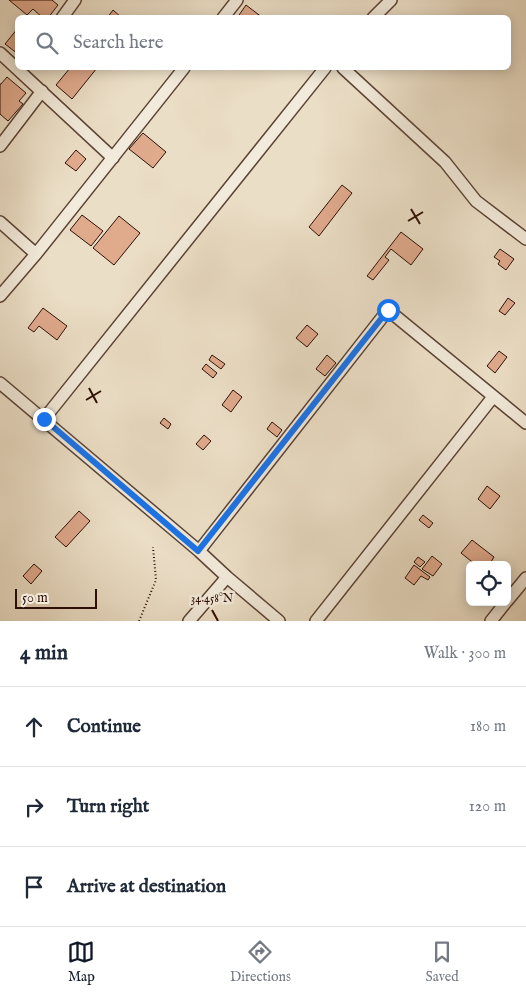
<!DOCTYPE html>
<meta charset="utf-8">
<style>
:root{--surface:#fff;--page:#f6f6f7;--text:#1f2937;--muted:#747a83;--line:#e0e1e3;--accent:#111827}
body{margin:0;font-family:"IM FELL English",serif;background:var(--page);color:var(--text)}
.controls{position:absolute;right:15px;bottom:15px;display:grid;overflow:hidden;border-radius:8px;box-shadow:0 2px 12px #0003}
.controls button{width:45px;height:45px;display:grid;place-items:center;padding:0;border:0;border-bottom:1px solid var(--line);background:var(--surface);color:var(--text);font:25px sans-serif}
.scale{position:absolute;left:15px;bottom:12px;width:82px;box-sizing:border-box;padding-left:5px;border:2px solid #2d0f05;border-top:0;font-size:14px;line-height:18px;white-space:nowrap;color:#2d0f05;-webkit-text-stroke:4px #f2eada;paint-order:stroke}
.stop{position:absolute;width:15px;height:15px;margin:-11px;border:4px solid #1a73e8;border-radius:50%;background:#fff}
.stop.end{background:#1a73e8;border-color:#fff;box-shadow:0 1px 5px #0008}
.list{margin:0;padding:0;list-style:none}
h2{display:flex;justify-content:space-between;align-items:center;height:65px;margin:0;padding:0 20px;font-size:21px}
h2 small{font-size:16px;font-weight:400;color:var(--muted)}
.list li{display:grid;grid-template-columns:32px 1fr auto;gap:15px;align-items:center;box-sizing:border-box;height:80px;padding:0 20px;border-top:1px solid var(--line)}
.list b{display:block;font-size:19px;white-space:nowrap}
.list em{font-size:16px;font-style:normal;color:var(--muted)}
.icon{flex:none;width:28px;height:28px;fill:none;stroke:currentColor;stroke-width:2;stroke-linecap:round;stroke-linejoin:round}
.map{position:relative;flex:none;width:526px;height:621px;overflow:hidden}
.search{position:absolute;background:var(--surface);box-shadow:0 2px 12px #0003;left:15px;right:15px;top:15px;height:55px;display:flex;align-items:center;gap:12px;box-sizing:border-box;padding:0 18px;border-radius:8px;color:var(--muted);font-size:19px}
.sheet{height:305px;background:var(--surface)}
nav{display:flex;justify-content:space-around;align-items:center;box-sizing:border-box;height:70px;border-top:1px solid var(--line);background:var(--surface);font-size:14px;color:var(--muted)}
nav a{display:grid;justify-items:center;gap:2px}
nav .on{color:var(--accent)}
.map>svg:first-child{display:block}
.building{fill:#e0aa8d;stroke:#2d0f05}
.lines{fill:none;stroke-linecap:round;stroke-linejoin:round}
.minor-casing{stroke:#5c4335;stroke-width:14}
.path{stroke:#2d0f05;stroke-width:2;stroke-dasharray:1 2.5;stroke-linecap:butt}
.minor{stroke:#f2eada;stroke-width:11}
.route{stroke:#1a73e8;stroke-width:6}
.ticks{fill:none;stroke:#2d0f05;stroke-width:2}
.ticks-label{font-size:12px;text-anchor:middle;fill:#2d0f05;stroke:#f2eada;stroke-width:5;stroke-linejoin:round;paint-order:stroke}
</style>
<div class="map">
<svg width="526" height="621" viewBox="0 0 526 621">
<rect width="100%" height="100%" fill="#ebdec6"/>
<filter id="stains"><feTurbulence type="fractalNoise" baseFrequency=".004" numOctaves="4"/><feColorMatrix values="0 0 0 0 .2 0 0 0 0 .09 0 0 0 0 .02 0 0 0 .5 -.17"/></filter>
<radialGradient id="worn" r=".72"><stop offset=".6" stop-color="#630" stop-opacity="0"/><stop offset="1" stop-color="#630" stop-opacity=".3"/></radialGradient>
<path class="building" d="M9 0H52L58 5 48 18H43L33 9 27 15Z
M246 5 263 18H237Z
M113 10 122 18H107Z
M18 28V54L5 44Z
M70 68H97L72 99 56 85Z
M7 77 26 93 19 101 23 104 8 121 0 114V84H1Z
M143 133 166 152 153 168 129 149Z
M76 150 86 159 76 171 65 163Z
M342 185 352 193 319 236 309 227Z
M82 215 103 231 91 246 70 230Z
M119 216 140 233 114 265 93 248Z
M401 232 423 249 411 265 391 249 385 257 389 260 373 280 367 276Z
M500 249 514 259 506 270 498 264 500 261 494 257Z
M508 298 515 303 505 315 499 311Z
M43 308 67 326 57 340 39 326 34 332 28 328Z
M307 325 318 334 307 347 296 338Z
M499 351 507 357 495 373 487 366Z
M212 355 225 364 221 369 209 360Z
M327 355 336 363 325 376 316 369Z
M206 364 217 373 213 378 202 369Z
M233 390 242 397 231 412 222 405Z
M164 418 171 424 168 429 160 423Z
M272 422 282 430 277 437 267 429Z
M204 435 211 441 203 450 196 444Z
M487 486 500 496 490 509 478 499Z
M79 511 90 521 66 547 55 537Z
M423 515 433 523 429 528 419 520Z
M472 540 494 557 489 565H476L461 553Z
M432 556 442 564 433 576 422 569Z
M418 557 425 562 420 567 414 562Z
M34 564 42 571 31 584 23 576Z
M414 565 430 577 428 580 421 576 414 585 405 578Z"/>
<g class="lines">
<defs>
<path id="minor" d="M62 18 75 0
M223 18 237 0
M373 18 391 0
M0 53 113 158
M343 68 445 162 476 201 526 239
M0 146 42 91
M0 222 36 254
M0 296 36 254 184 68
M0 383 199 551 227 577 279 621
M44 419 325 68
M199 551 388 310 526 423
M507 601 526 578
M189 621 227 577
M316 621 493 397
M491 621 506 602"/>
</defs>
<use href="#minor" class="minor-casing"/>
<path class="path" d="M139 621 156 580 153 547"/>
<use href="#minor" class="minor"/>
</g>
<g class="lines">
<path class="route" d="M44 419 198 551 388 310"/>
</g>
<path class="ticks" d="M411 209 420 224M408 221 423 212M89 388 97 403M86 400 101 391M212 610 218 621"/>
<g class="ticks-label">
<text x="212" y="602">34.458°N</text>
</g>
<rect width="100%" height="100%" filter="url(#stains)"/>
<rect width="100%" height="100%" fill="url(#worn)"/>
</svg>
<div class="controls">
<button><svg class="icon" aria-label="locate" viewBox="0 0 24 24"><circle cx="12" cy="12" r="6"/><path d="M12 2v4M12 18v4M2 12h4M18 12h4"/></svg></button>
</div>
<div class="scale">50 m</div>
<div class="stop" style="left:388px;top:310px"></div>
<div class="stop end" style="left:44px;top:419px"></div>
<div class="search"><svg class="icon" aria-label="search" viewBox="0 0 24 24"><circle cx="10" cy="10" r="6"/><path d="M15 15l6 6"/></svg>Search here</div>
</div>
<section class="sheet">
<h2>4 min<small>Walk · 300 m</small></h2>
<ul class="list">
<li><svg class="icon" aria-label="ahead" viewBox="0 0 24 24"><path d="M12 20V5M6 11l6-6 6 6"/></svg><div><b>Continue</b></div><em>180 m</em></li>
<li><svg class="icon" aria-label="right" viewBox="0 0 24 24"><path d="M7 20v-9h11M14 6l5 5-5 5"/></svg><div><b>Turn right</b></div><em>120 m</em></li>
<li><svg class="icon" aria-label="arrive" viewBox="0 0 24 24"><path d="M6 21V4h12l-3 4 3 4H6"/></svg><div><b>Arrive at destination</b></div></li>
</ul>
</section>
<nav>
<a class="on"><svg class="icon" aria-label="map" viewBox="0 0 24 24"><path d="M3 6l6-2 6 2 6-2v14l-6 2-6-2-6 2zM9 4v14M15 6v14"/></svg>Map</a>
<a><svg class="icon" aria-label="directions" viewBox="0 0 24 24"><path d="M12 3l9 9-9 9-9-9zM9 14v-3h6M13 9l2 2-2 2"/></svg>Directions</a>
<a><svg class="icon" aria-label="saved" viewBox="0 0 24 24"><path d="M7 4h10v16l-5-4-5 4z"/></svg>Saved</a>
</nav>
